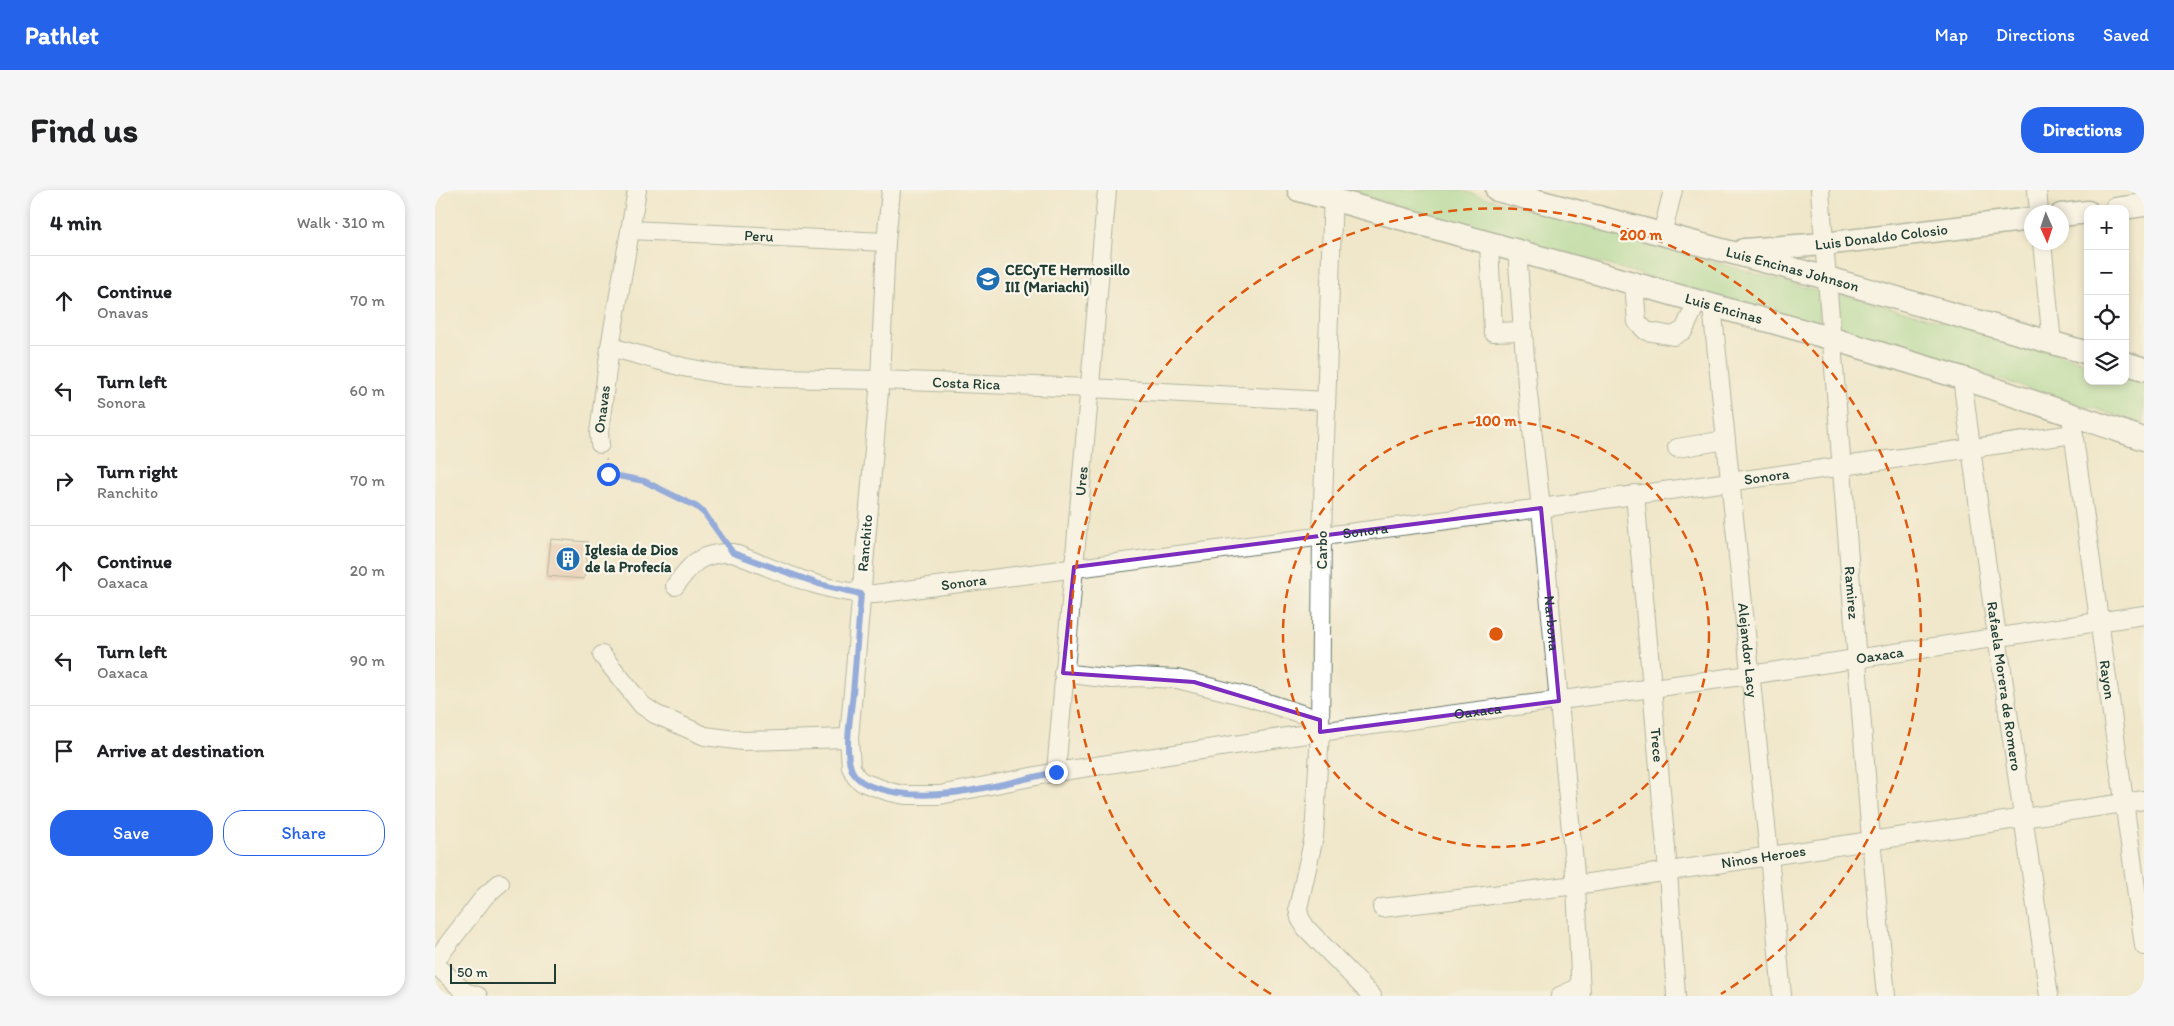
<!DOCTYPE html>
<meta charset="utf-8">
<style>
:root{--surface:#fff;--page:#f6f6f6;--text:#202124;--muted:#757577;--line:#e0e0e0;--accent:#2563eb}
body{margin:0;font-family:Itim,sans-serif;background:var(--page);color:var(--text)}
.controls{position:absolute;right:15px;top:15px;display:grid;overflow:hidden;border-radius:10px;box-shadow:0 2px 8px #0003}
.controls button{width:45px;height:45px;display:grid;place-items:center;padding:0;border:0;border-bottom:1px solid var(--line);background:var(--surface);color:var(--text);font:25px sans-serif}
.compass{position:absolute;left:1589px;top:15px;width:45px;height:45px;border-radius:50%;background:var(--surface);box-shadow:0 2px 8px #0003;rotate:177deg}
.scale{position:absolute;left:15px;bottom:12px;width:106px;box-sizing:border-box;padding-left:5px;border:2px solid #1f3d34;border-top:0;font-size:14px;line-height:18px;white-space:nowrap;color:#1f3d34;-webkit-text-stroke:4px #fbf7ec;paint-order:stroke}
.stop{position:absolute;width:15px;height:15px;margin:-11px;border:4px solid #2563eb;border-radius:50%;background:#fff}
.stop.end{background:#2563eb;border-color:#fff;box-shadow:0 1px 5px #0008}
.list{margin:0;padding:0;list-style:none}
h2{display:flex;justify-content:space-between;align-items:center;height:65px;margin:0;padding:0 20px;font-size:21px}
h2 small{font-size:16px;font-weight:400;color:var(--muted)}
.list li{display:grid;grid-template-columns:32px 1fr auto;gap:15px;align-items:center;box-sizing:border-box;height:90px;padding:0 20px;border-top:1px solid var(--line)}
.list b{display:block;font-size:19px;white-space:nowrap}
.list p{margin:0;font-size:16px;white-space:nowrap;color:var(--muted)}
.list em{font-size:16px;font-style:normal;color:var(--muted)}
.actions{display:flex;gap:10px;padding:15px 20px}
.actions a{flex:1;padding:11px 0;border:1px solid var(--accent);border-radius:20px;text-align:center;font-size:18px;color:var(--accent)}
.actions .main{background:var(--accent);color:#fff}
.icon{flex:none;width:28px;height:28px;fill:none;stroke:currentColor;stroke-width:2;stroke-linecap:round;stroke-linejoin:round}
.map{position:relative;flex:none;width:1709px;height:806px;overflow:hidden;border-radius:20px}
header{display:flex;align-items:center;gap:30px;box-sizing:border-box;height:70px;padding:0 25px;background:var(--accent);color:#fff}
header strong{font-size:24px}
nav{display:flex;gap:28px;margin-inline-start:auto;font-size:18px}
.intro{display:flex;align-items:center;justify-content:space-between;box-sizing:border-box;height:120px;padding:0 30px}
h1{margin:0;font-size:35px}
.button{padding:12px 22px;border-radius:20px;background:var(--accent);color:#fff;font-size:18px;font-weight:700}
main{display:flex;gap:30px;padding:0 30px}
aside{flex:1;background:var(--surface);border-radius:20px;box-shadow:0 2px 8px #0003}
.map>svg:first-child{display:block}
.green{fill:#99d78d;stroke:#5c8a60}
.building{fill:#dda592}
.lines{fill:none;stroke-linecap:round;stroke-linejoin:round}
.minor-casing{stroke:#687869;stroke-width:20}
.major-casing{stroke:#687869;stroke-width:25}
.path{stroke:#687869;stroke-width:2.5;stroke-dasharray:1 4;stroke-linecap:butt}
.minor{stroke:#fff;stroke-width:18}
.major{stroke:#fff;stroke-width:22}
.route{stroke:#2563eb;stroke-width:6}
.marked{fill:none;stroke:#7b2cbf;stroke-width:4;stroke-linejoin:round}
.ring{fill:none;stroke:#de580e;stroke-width:2.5;stroke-dasharray:9 6}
.labels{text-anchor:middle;stroke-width:4.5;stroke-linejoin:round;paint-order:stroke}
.street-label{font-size:15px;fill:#1f3d34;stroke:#fbf7ec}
.poi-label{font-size:15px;font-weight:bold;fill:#1f3d34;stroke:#fbf7ec;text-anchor:start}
.centre{fill:#de580e;stroke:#fbf7ec;stroke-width:2.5}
.ring-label{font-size:15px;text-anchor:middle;font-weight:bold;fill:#de580e;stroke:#fbf7ec;stroke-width:4.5;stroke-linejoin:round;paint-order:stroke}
</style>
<header>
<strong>Pathlet</strong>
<nav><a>Map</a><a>Directions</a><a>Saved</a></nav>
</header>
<div class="intro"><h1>Find us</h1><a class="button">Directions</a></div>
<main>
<aside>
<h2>4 min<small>Walk · 310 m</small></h2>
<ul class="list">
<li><svg class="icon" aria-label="ahead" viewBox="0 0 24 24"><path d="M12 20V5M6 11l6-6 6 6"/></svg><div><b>Continue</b><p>Onavas</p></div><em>70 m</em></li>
<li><svg class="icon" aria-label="left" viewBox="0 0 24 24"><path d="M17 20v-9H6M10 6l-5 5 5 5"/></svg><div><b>Turn left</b><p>Sonora</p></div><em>60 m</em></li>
<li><svg class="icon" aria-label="right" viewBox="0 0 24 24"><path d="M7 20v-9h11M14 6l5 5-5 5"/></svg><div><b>Turn right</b><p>Ranchito</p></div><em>70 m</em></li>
<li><svg class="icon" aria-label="ahead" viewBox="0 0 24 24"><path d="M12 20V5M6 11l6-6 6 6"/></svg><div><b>Continue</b><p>Oaxaca</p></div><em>20 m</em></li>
<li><svg class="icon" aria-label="left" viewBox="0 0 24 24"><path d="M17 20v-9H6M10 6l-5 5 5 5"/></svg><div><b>Turn left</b><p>Oaxaca</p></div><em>90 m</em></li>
<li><svg class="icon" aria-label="arrive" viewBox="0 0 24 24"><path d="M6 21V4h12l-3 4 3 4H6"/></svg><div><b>Arrive at destination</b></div></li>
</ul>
<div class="actions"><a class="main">Save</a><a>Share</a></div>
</aside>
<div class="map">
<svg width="1709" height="806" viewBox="0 0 1709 806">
<rect width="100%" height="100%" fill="#fbf7ec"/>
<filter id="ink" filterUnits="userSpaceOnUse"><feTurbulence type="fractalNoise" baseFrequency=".02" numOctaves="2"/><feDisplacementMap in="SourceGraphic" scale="10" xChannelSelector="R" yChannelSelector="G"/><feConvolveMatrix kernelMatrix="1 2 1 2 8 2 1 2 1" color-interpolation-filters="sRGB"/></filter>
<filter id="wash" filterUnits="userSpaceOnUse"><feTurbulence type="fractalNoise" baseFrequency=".0096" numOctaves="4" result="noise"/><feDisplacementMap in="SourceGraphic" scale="20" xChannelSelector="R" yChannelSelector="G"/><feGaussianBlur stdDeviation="1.12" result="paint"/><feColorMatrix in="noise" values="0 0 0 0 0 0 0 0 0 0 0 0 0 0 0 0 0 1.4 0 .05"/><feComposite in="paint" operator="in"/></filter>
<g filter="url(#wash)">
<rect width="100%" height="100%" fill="#f0e7cb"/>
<path class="green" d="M909 0H1024L1382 101 1385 135Z
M1404 103 1653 173V191H1690V184L1709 189V234L1405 140Z"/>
<g id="blocks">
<path class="building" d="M116 349 153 352 149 389 112 386Z"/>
</g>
</g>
<g filter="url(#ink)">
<use href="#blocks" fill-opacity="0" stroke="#687869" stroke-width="1"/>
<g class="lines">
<defs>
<g id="minor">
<path id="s1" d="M456 0 451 52 445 190 414 548 416 577 421 587 427 592 455 602 470 605H505L621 582 885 542 1315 485 1709 425"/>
<path d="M898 0 887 345 885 542 879 647 863 718 865 728 871 738 937 806"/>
<path id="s2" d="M1385 0 1436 649 1451 806"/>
<path d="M1602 0 1604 22"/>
<path id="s3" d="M195 40 451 52"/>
<path d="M1227 44 1238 0"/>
<path d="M1607 52 1617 153"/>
<path d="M1054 53 1058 142 1088 141"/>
<path id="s4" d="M1082 60 1092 195 1106 318 1141 695 1146 806"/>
<path d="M1199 94 1202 132 1211 141 1238 146 1249 140 1262 112"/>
<path id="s5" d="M1277 116 1334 664 1347 806"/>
<path id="s6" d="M175 157 248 177 290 185 340 188 445 190 655 198 891 211"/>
<path id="s7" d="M1527 188 1548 349 1614 806"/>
<path id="s8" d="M1637 234 1709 756"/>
<path id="s9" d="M165 254 164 243 175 157 202 0"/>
<path d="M1242 258 1291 250"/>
<path id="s10" d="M1200 304 1233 681 1241 806"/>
<path id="s11" d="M240 396C257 372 267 362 298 363 341 380 394 405 440 404L1106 318 1639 244"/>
<path d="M167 465 207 515 220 524 270 546 308 551 414 548"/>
<path d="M628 483 677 489 703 487 742 489 814 507 885 530"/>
<path id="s12" d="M621 582 672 0"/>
<path id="s13" d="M947 718 1141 695 1709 610"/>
<path d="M0 771 50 706 65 693"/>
<path d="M0 774 30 802 43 806"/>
<path d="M1125 806 1145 797"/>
</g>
<g id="major">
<path id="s14" d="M864 0 1398 149 1527 188 1709 249"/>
<path id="s15" d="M1062 0 1392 88 1653 163"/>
<path d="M1681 19 1709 15"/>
<path d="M1626 25 1653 22"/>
<path id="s16" d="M1309 60 1389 54 1596 29"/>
<path d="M1690 173 1709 179"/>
</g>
</defs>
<use href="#minor" class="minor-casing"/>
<use href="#major" class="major-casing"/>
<path class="path" d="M171 269 170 279 173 284 209 291 253 312 270 324 287 348"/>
<use href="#minor" class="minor"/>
<use href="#major" class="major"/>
</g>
</g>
<g class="lines" filter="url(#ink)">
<path class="route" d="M173 284 209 291 262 317 270 324 298 363 384 394 426 404C423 437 421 470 418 503 416 524 409 558 416 578 420 590 431 595 442 598 498 616 564 594 621 582"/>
</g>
<path d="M0 0H1709V806H0ZM1106 318 1124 511 885 542V530L759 492 628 483 639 377Z" fill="#f0e7cb" fill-opacity=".55" fill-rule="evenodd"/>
<path class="marked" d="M1106 318 1124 511 885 542V530L759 492 628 483 639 377Z"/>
<g class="ring">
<circle cx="1061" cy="444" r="213"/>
<path d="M836 804A425 425 0 1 1 1286 804"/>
</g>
<defs>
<symbol id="school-disc" viewBox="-11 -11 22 22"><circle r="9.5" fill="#1f6fb2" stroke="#fbf7ec"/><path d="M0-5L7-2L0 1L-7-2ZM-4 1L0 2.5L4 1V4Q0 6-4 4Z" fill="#fff"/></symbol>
<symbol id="building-disc" viewBox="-11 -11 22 22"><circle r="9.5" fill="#1f6fb2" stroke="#fbf7ec"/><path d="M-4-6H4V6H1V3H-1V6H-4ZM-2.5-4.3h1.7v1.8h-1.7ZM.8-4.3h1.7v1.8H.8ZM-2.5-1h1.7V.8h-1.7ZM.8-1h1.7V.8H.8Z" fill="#fff"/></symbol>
</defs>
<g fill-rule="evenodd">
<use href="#school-disc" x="539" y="75" width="28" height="28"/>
<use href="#building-disc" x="119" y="355" width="28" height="28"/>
</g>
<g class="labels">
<g class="street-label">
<text dy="5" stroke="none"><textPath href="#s3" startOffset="129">Peru</textPath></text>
<text dy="5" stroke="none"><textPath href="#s16" startOffset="138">Luis Donaldo Colosio</textPath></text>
<text dy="5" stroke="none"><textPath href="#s15" startOffset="306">Luis Encinas Johnson</textPath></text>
<text dy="5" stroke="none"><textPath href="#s14" startOffset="441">Luis Encinas</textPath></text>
<text dy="5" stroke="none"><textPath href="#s6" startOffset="360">Costa Rica</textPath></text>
<text dy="5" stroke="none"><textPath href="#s9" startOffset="35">Onavas</textPath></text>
<text dy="5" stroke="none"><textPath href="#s11" startOffset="1119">Sonora</textPath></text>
<text dy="5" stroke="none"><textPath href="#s12" startOffset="292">Ures</textPath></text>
<text dy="5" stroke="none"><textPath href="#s11" startOffset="714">Sonora</textPath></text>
<text transform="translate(430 353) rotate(-85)" y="5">Ranchito</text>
<text transform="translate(887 360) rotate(-90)" y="5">Carbo</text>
<text dy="5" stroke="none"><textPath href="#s11" startOffset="309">Sonora</textPath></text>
<text dy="5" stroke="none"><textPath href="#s2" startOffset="404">Ramirez</textPath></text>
<text dy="5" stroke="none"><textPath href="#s4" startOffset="375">Narbona</textPath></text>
<text dy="5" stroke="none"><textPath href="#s5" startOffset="346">Alejandor Lacy</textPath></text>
<text dy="5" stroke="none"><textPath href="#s1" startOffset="1628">Oaxaca</textPath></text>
<text dy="5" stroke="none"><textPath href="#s8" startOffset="258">Rayon</textPath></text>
<text dy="5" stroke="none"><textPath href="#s7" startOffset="311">Rafaela Morera de Romero</textPath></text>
<text dy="5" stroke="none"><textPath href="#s1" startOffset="1222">Oaxaca</textPath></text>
<text dy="5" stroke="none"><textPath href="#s10" startOffset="252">Trece</textPath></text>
<text dy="5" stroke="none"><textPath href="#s13" startOffset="385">Ninos Heroes</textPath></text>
</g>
<g class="poi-label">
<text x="570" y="85">CECyTE Hermosillo<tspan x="570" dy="17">III (Mariachi)</tspan></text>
<text x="150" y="365">Iglesia de Dios<tspan x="150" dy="17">de la Profecía</tspan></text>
</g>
</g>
<circle cx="1061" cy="444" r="8" class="centre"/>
<g class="ring-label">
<text x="1206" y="50">200 m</text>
<text x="1061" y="236">100 m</text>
</g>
</svg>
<div class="controls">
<button>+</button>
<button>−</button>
<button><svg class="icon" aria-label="locate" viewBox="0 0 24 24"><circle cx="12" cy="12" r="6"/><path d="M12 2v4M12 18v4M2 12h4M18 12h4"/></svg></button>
<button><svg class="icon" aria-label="layers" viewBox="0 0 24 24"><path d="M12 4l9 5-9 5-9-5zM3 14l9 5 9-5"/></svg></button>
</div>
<svg class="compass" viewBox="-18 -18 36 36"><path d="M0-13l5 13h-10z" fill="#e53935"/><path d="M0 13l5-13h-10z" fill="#757577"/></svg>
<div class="scale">50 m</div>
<div class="stop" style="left:173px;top:284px"></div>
<div class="stop end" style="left:621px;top:582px"></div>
</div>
</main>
